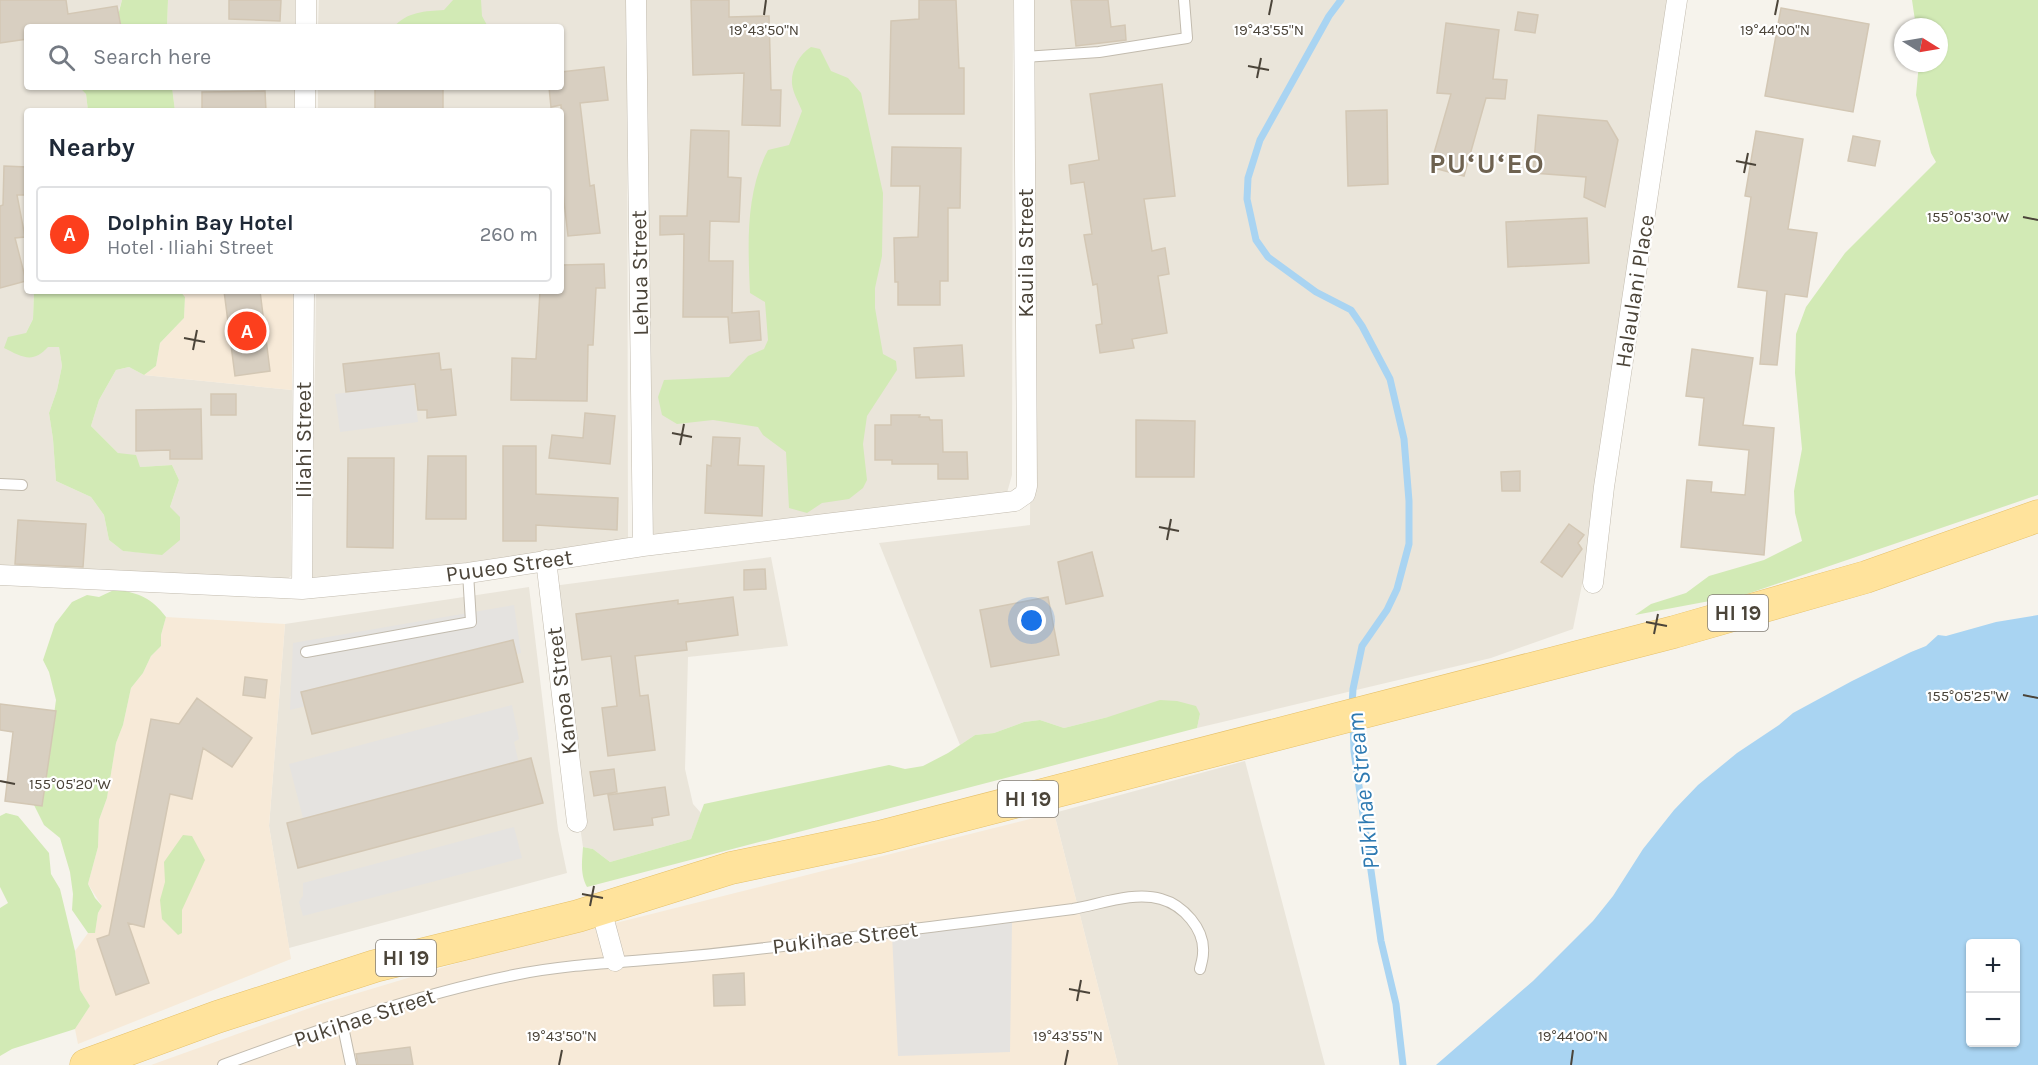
<!DOCTYPE html>
<meta charset="utf-8">
<style>
:root{--surface:#fff;--page:#f2f2f3;--text:#1f2937;--muted:#747a83;--line:#e0e1e3;--accent:#fc3f1d}
body{margin:0;font-family:Karla,sans-serif;background:var(--page);color:var(--text)}
.controls{position:absolute;right:18px;bottom:18px;display:grid;overflow:hidden;border-radius:6px;box-shadow:0 2px 4px #0004}
.controls button{width:54px;height:54px;display:grid;place-items:center;padding:0;border:0;border-bottom:2px solid var(--line);background:var(--surface);color:var(--text);font:30px sans-serif}
.compass{position:absolute;left:1894px;top:18px;width:54px;height:54px;border-radius:50%;background:var(--surface);box-shadow:0 2px 4px #0004;rotate:101deg}
.you{position:absolute;left:1032px;top:621px;width:21px;height:21px;margin:-15px;border:4px solid #fff;border-radius:50%;background:#1a73e8;box-shadow:0 0 0 9px #1a73e833}
.badge{display:grid;place-items:center;width:39px;height:39px;border-radius:50%;background:var(--accent);color:#fff;font-size:20px;font-weight:700}
.pin{position:absolute;translate:-50% -50%;border:3px solid #fff;box-shadow:0 2px 6px #0006}
.list{margin:0;padding:0;list-style:none}
h2{display:flex;justify-content:space-between;align-items:center;height:78px;margin:0;padding:0 24px;font-size:26px}
h2 small{font-size:20px;font-weight:400;color:var(--muted)}
.list li{display:grid;grid-template-columns:39px 1fr auto;gap:18px;align-items:center;box-sizing:border-box;height:96px;margin:0 12px 12px;padding:0 12px;border:2px solid var(--line);border-radius:6px}
.list b{display:block;font-size:22px;white-space:nowrap}
.list p{margin:0;font-size:20px;white-space:nowrap;color:var(--muted)}
.list em{font-size:20px;font-style:normal;color:var(--muted)}
.icon{flex:none;width:33px;height:33px;fill:none;stroke:currentColor;stroke-width:2;stroke-linecap:round;stroke-linejoin:round}
.map{position:relative;flex:none;width:2038px;height:1065px;overflow:hidden}
.search{position:absolute;background:var(--surface);box-shadow:0 2px 4px #0004;left:24px;top:24px;width:540px;height:66px;display:flex;align-items:center;gap:15px;box-sizing:border-box;padding:0 21px;border-radius:6px;color:var(--muted);font-size:22px}
.panel{position:absolute;background:var(--surface);box-shadow:0 2px 4px #0004;left:24px;top:108px;width:540px;height:186px;border-radius:6px}
.map>svg:first-child{display:block}
.residential{fill:#eae5da}
.commercial{fill:#f7ead8}
.green{fill:#d2eab5}
.parking{fill:#e5e3e0}
.water{fill:#a9d4f2;fill-rule:evenodd}
.lines{fill:none;stroke-linecap:round;stroke-linejoin:round}
.stream{stroke:#a9d4f2;stroke-width:7}
.building{fill:#d8cfc1;stroke:#d3c7b4;stroke-width:1.5}
.lane-casing{stroke:#c2bbae;stroke-width:12}
.street-casing{stroke:#c2bbae;stroke-width:21}
.primary-casing{stroke:#e6c16a;stroke-width:33}
.lane{stroke:#fff;stroke-width:10}
.street{stroke:#fff;stroke-width:20}
.primary{stroke:#ffe39c;stroke-width:32}
.ticks{fill:none;stroke:#4b4439;stroke-width:2}
.labels{text-anchor:middle;stroke-width:4.5;stroke-linejoin:round;paint-order:stroke}
.shield{fill:#fff;stroke:#817c74;stroke-width:1.5}
.shield-label{font-size:21px;font-weight:bold;fill:#4b4439}
.street-label{font-size:22px;fill:#4b4439;stroke:#fff}
.water-label{font-size:24px;font-style:italic;fill:#2e7ab2;stroke:#fff}
.district-label{font-size:28px;font-weight:bold;letter-spacing:1.5px;fill:#6e6250;stroke:#fff}
.ticks-label{font-size:15px;text-anchor:middle;fill:#4b4439;stroke:#fff;stroke-width:4.5;stroke-linejoin:round;paint-order:stroke}
</style>
<div class="map">
<svg width="2038" height="1065" viewBox="0 0 2038 1065">
<rect width="100%" height="100%" fill="#f6f3ec"/>
<path class="residential" d="M0 0H122L117 16 27 27V87H79L86 94 88 111H27V291H34L33 319 26 333 48 347H59L62 366 57 390 49 413 53 439 56 481 91 497 104 515 109 540 123 551 162 554 170 507 179 480 172 465 140 467 118 453 91 426 99 400 116 370 129 367 144 375 292 390 291 576 281 584H0Z
M168 0H295V27H167Z
M319 0H627L628 539 625 551 312 585 316 291H561V111H318V87H561V27H318Z
M645 0H1013L1012 475 1007 493 649 546Z
M1032 0H1668L1646 153 1603 423 1589 550 1573 629 1491 658 1197 728 1200 714 1108 717 1064 728 1040 720 1024 722 994 733 975 735 960 745 879 543 1030 525Z
M172 87H295V111H175Z
M771 557 788 646 688 657 685 769 693 804 701 813 691 839 610 862 593 849 583 847 547 599 553 586Z
M529 587 558 830 567 873 289 948 269 826 285 624Z
M1245 761 1325 1065H1118L1054 813Z"/>
<path class="commercial" d="M180 291H293L292 390 144 375 156 366 160 343 184 318 185 297Z
M166 617 285 624 269 826 291 959 78 1044 75 1029 90 1006 80 990 75 951 88 933 95 932 98 913 102 906 88 884 98 847 99 820 107 798 116 743 123 725 131 688 143 673 151 656 161 646V635Z
M1054 813 1118 1065H151L321 1004 468 960Z"/>
<path class="green" d="M122 0H168L167 27H115Z
M453 0H481L482 16 488 27H394C406 12 426 11 444 10Z
M1912 0H2038V495L1747 594 1635 615 1651 604 1686 593 1709 576 1764 560 1802 541 1795 513 1794 491 1802 449 1795 373 1796 334 1806 307 1845 253 1936 162 1931 153 1916 95 1919 63H1939V27H1916Z
M811 47 820 49 831 71 848 78 861 93 883 193 882 256 875 288V308L883 354 896 361 897 370 867 416 863 444 867 480 863 488 849 499 822 503 807 513 789 508 786 452 763 435 758 427 713 420 677 424 662 415 658 397 664 380 729 377 748 356 764 349 768 340 765 302 750 293C748 246 745 193 768 150L789 145 802 111C799 103 793 93 792 84 791 69 799 55 811 47Z
M79 87H172L175 111H88L86 94Z
M34 291H180L185 297 184 318 160 343 156 366 144 375 129 367 116 370 99 400 91 426 118 453 136 455 140 467 172 465 179 480 170 507 180 517V540L162 555 123 551 109 540 104 515 91 497 56 481 53 439 49 413 57 390 62 366 59 347H48C33 364 22 357 4 348L8 337 26 333 33 319Z
M116 589C140 594 151 597 166 617L161 635V646L151 656 143 673 131 688 123 725 116 743 107 798 99 820 98 847 88 884 95 898 102 906 98 913 95 933H88L72 910 73 894 70 872 60 838 44 825 34 805 45 779 56 700 49 672 43 660 55 624 72 602 87 595 99 597Z
M1160 700 1177 701 1196 706 1200 714 1197 728 587 887C580 874 582 862 583 847L593 849 610 862 691 839 704 804 889 765 905 769 923 766 948 753 975 735 994 733 1024 722 1040 720 1064 728 1108 717Z
M6 813 18 816 49 853 51 874 60 889 75 951 80 990 90 1006 75 1029 12 1049 0 1056V908L8 903 0 887V816Z
M183 835 192 836 205 860 182 910V933L178 935 162 919 160 900 165 882 164 862Z"/>
<path class="parking" d="M413 384 418 422 340 432 335 394Z
M514 605 521 653 290 710 293 643Z
M512 705 519 739 514 742 519 764 304 822 289 764Z
M514 827 522 858 303 916 299 902 303 896V883Z
M1012 922 1010 1052 898 1056 892 935Z"/>
<path class="water" d="M2038 615V1065H1436L1533 981 1593 921 1613 896 1643 849 1674 810 1698 785 1737 753 1779 725 1793 713 1852 681 1911 652 1926 646 1938 635 1946 636 1996 622ZM1970 944H2016V1042H1970Z"/>
<g class="lines">
<path class="stream" d="M1341 0 1329 16 1260 140 1248 178 1247 199 1256 240 1268 257 1316 292 1351 310 1362 326 1390 379 1404 439 1409 501V544L1397 589 1387 610 1362 646 1353 689 1352 705
M1353 722 1354 751 1381 941 1396 1004 1403 1065"/>
</g>
<path class="building" d="M0 0H66L68 14 117 6 121 27H27V39L0 43Z
M229 0H281L280 21 229 19Z
M691 0H729V17L769 16 771 90H781L780 126 742 125 744 73 693 75Z
M919 0H956L959 68H964V114H889L891 21 919 19Z
M1071 0H1108L1111 27 1125 25 1126 40 1076 46Z
M1781 8 1869 24 1853 112 1765 96Z
M1518 12 1538 15 1535 33 1515 30Z
M1446 23 1499 30 1493 79 1507 80 1505 99 1486 98 1464 176 1430 167 1451 94 1437 93Z
M604 67 608 100 580 103 590 186 594 185 600 233 568 236 561 175V105L551 107 549 87H561V72Z
M1162 84 1175 196 1144 199 1152 251 1165 248 1169 274 1158 276 1167 333 1132 339 1134 348 1100 353 1096 325 1102 324 1097 284 1093 285 1084 235 1092 234 1084 182 1071 184 1069 165 1099 160 1090 94Z
M375 87H443V111H375Z
M265 91 266 111H202V92Z
M1387 110 1388 184 1348 186 1346 111Z
M1538 115 1607 121 1618 140 1605 207 1584 197 1586 177 1533 173Z
M691 130 729 131 728 177 741 178 739 222 710 221 709 261H733L732 313 759 311 761 340 730 343 728 317H683L684 234 660 235V216H687Z
M1756 131 1803 139 1788 229 1817 233 1807 297 1785 294 1777 365 1760 364 1767 291 1738 287 1751 197 1745 196Z
M1853 136 1880 141 1875 166 1848 161Z
M892 147 961 148 960 208H948V281H940V305H898V282H895L894 238 918 237 920 186H891Z
M4 166 27 167V195H17L25 237 15 238 26 281 0 288V206L3 205Z
M1587 218 1589 263 1508 267 1506 222Z
M604 264 605 288H596L593 345H588L587 401 511 400 512 358 536 359 540 291H561V265Z
M224 291H260L270 371 235 376Z
M962 345 964 376 916 378 914 348Z
M1692 349 1753 358 1743 425 1774 428 1764 555 1681 547 1687 480 1712 482 1711 492 1745 495 1749 450 1699 445 1704 398 1686 396Z
M439 353 441 370 451 369 456 415 427 418V410H418L415 384 346 392 343 364Z
M211 394H236V415H211Z
M201 409 202 459H170V450L136 451V410Z
M585 413 615 416 610 464 549 458 552 435 583 438Z
M891 415H920L919 417H929L930 420H942L943 452H967L968 479H938V464H892V460H875V425H891Z
M1136 420 1195 421 1194 477H1136Z
M713 437 740 438 738 465 764 466 762 516 705 513 707 465 711 466Z
M503 446H536V494L618 498 617 530 536 525V541H503Z
M428 456H466V519H426Z
M348 458H394L393 548 347 547Z
M1520 471V491H1502L1501 472Z
M18 520 86 524 83 567 15 564Z
M1569 524 1584 535 1578 543 1582 549 1562 577 1541 562Z
M1092 552 1103 596 1066 604 1058 562Z
M765 569 766 589 744 590V570Z
M733 597 738 635 686 642 687 650 635 656 640 696 648 695 655 750 608 756 602 708 617 706 611 656 582 660 576 614 678 600V604Z
M1048 597 1059 655 991 667 980 610Z
M513 640 523 682 312 734 301 692Z
M245 677 267 680 265 698 243 695Z
M197 698 252 738 232 767 203 748 192 799 170 794 144 927 128 923 149 983 116 995 97 939 109 935 151 719 179 724Z
M0 704 56 711 42 806 5 801 13 732 0 730Z
M531 758 543 803 298 868 287 823Z
M614 769 617 792 594 796 590 772Z
M665 787 669 815 652 818 653 825 614 830 608 795Z
M744 973 745 1005 714 1006 713 975Z
M410 1047 413 1065H358L356 1054Z"/>
<g class="lines">
<defs>
<path id="lane" d="M1024 57 1099 52 1187 38 1184 0
M0 484 22 485
M306 652 471 622 468 573
M342 1022 351 1065
M223 1065C318 1030 414 995 514 975 573 963 633 962 692 956 788 947 884 932 979 921 1011 917 1042 913 1073 909 1101 904 1134 891 1161 899 1183 905 1205 929 1203 953 1203 959 1201 964 1200 969"/>
<path id="street" d="M636 0 643 546
M306 27V0
M305 111V87
M546 560 577 822
M0 575 302 589 468 573 643 546 1015 501 1025 494 1027 486 1024 0
M1593 583 1604 487 1677 0
M302 589 304 291
M601 909 615 961"/>
<path id="primary" d="M86 1065 217 1017 375 966 578 916 731 868 879 837 1674 632 1866 577 2038 516"/>
</defs>
<use href="#lane" class="lane-casing"/>
<use href="#street" class="street-casing"/>
<use href="#primary" class="primary-casing"/>
<use href="#lane" class="lane"/>
<use href="#street" class="street"/>
<use href="#primary" class="primary"/>
</g>
<path class="ticks" d="M764 15 766 0M1269 15 1272 0M1775 15 1778 0M1248 66 1269 70M1257 78 1261 58M1736 161 1756 165M1744 173 1748 153M2023 217 2038 220M184 338 205 342M193 350 197 330M672 433 692 437M680 445 684 424M1159 527 1179 531M1167 540 1171 519M1646 622 1667 626M1654 634 1658 614M2023 695 2038 698M0 781 15 784M582 894 603 898M590 906 594 886M1069 989 1090 993M1077 1001 1081 980M559 1065 562 1050M1065 1065 1068 1050M1571 1065 1573 1050"/>
<g class="labels">
<g class="shield">
<rect x="1708" y="595" width="60" height="36" rx="4.5"/>
<rect x="998" y="781" width="60" height="36" rx="4.5"/>
<rect x="376" y="940" width="60" height="36" rx="4.5"/>
</g>
<g class="shield-label">
<text x="1738" y="620">HI 19</text>
<text x="1028" y="806">HI 19</text>
<text x="406" y="965">HI 19</text>
</g>
<g class="street-label">
<text transform="translate(1025 253) rotate(-90)" y="8">Kauila Street</text>
<text transform="translate(639 273) rotate(-91)" y="8">Lehua Street</text>
<text transform="translate(1634 291) rotate(-81)" y="8">Halaulani Place</text>
<text transform="translate(303 440) rotate(-90)" y="8">Iliahi Street</text>
<text transform="translate(509 565) rotate(-8)" y="8">Puueo Street</text>
<text transform="translate(561 691) rotate(-97)" y="8">Kanoa Street</text>
<text transform="translate(845 937) rotate(-7)" y="8">Pukihae Street</text>
<text transform="translate(364 1017) rotate(-18)" y="8">Pukihae Street</text>
</g>
<g class="water-label">
<text transform="translate(1363 791) rotate(-96)" y="8">Pūkīhae Stream</text>
</g>
<g class="district-label">
<text x="1487" y="173">PU‘U‘EO</text>
</g>
</g>
<g class="ticks-label">
<text x="764" y="35">19°43'50"N</text>
<text x="1269" y="35">19°43'55"N</text>
<text x="1775" y="35">19°44'00"N</text>
<text x="1968" y="222">155°05'30"W</text>
<text x="1968" y="701">155°05'25"W</text>
<text x="70" y="789">155°05'20"W</text>
<text x="562" y="1041">19°43'50"N</text>
<text x="1068" y="1041">19°43'55"N</text>
<text x="1573" y="1041">19°44'00"N</text>
</g>
</svg>
<div class="controls">
<button>+</button>
<button>−</button>
</div>
<svg class="compass" viewBox="-18 -18 36 36"><path d="M0-13l5 13h-10z" fill="#e53935"/><path d="M0 13l5-13h-10z" fill="#747a83"/></svg>
<div class="you"></div>
<div class="pin badge" style="left:247px;top:331px">A</div>
<div class="search"><svg class="icon" aria-label="search" viewBox="0 0 24 24"><circle cx="10" cy="10" r="6"/><path d="M15 15l6 6"/></svg>Search here</div>
<section class="panel">
<h2>Nearby<small></small></h2>
<ul class="list">
<li><span class="badge">A</span><div><b>Dolphin Bay Hotel</b><p>Hotel · Iliahi Street</p></div><em>260 m</em></li>
</ul>
</section>
</div>
